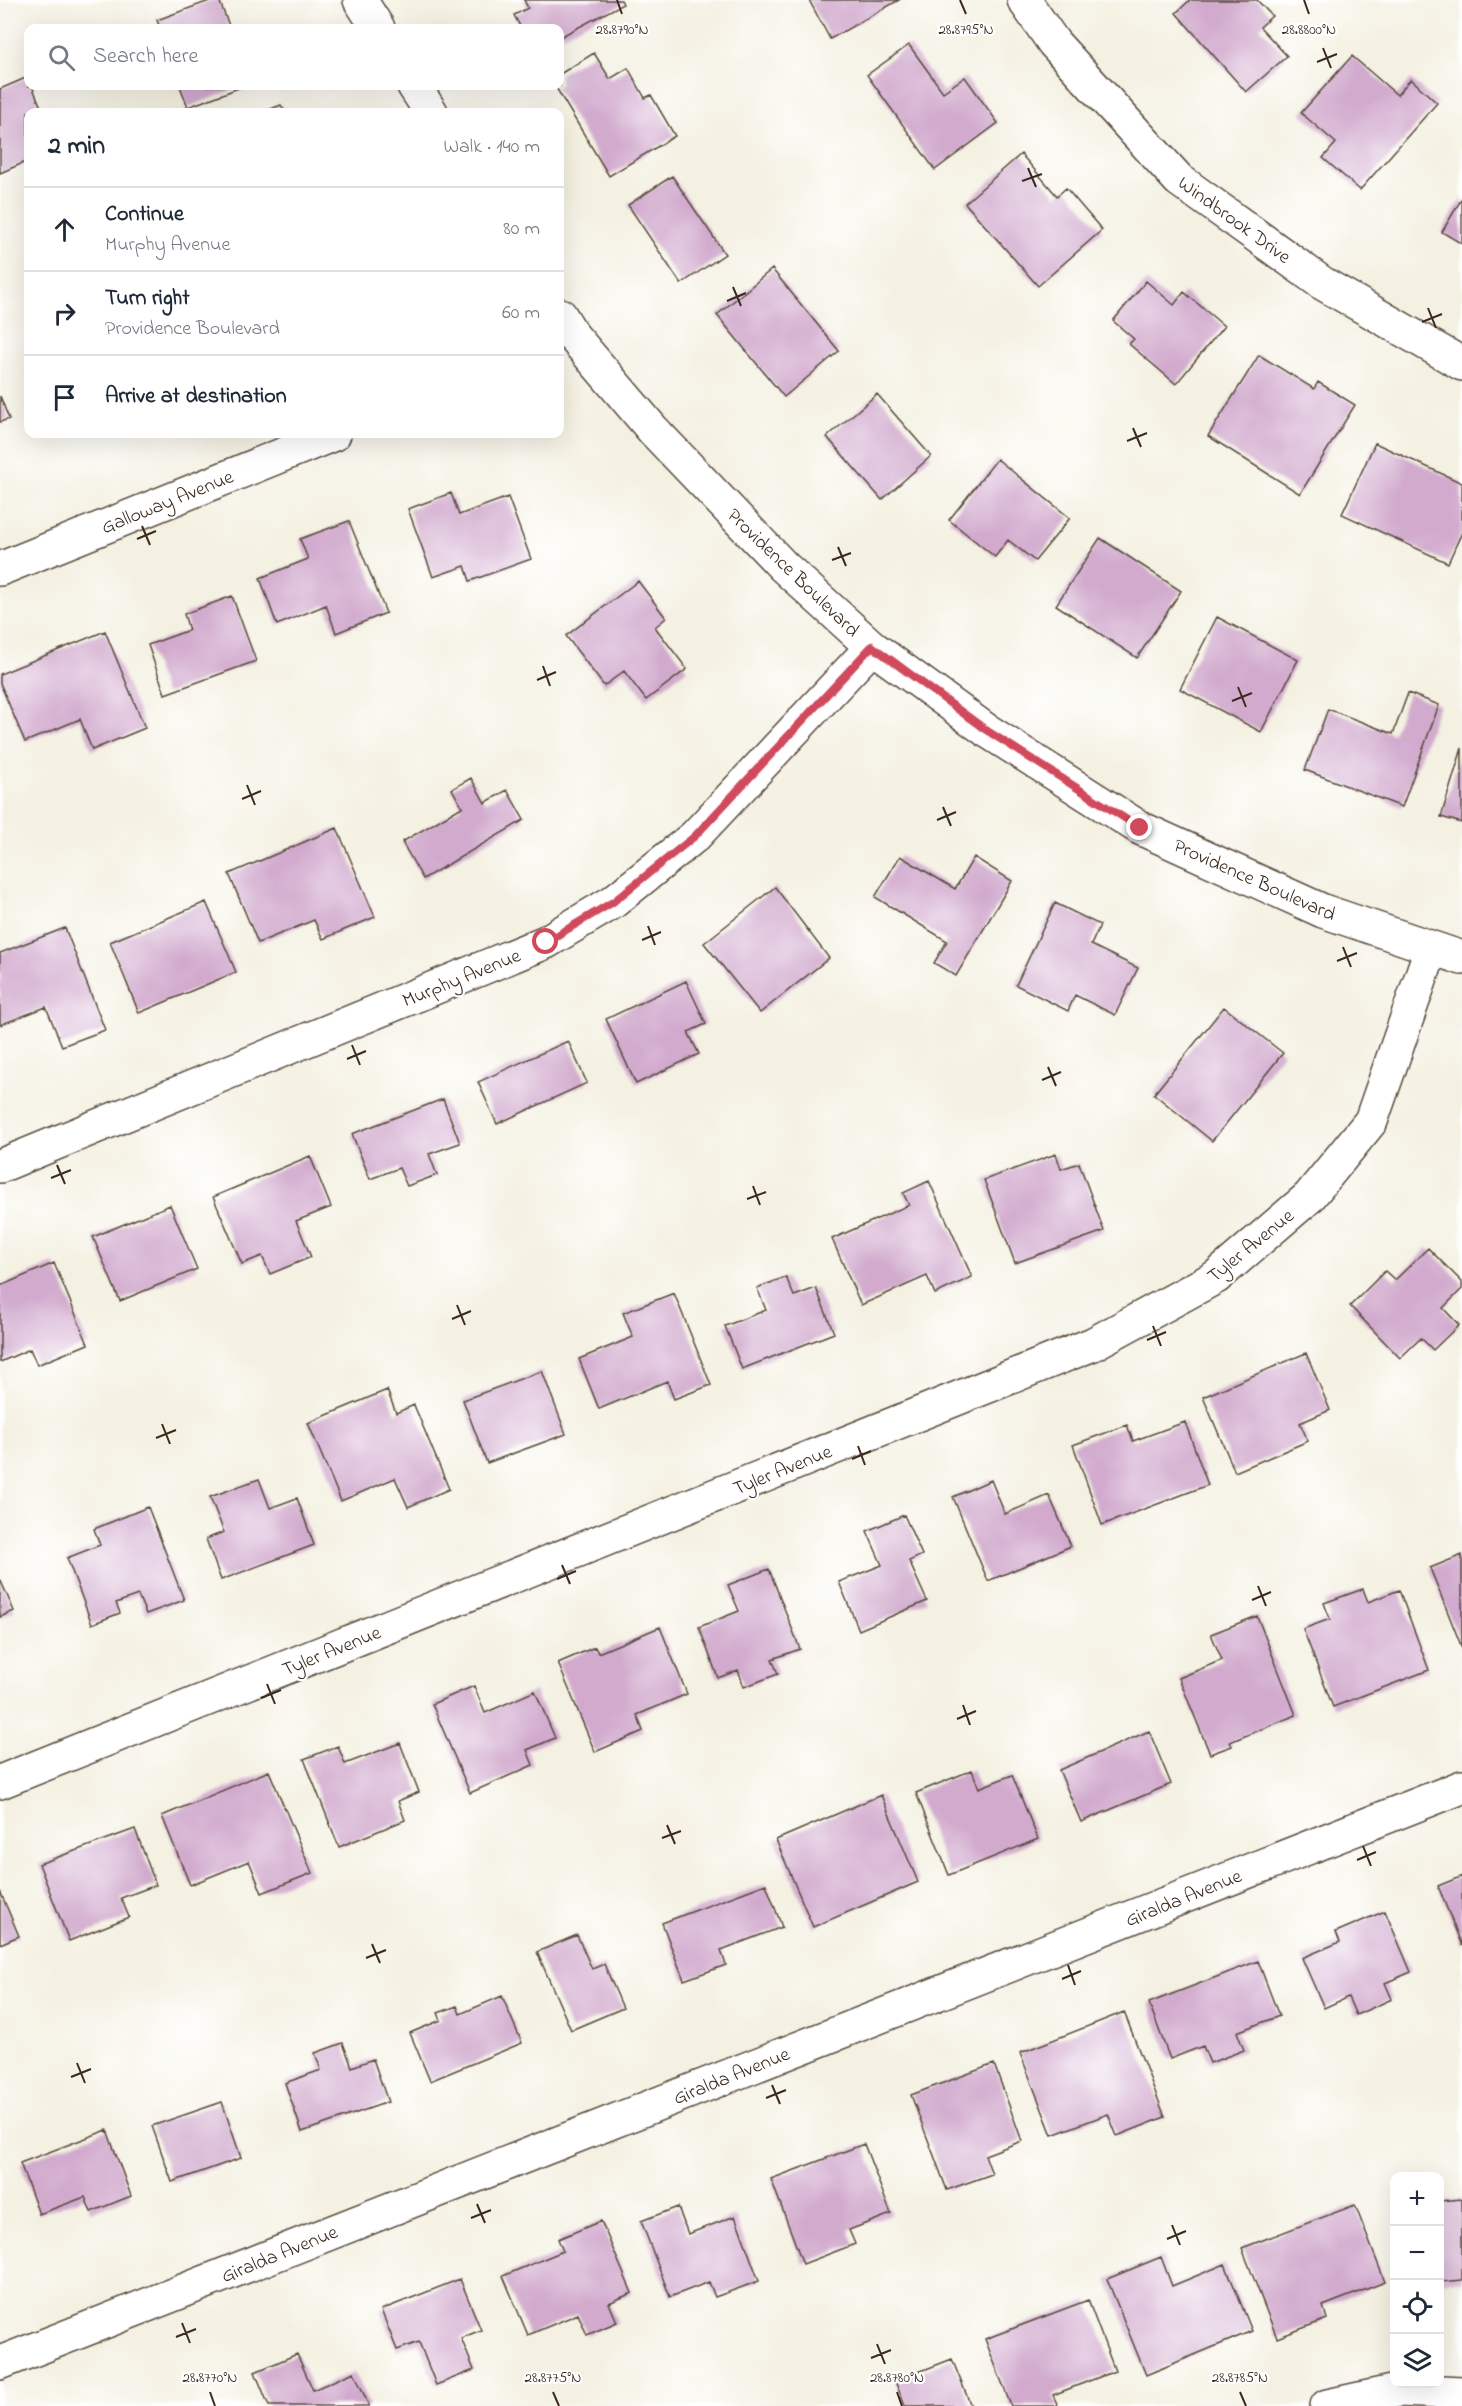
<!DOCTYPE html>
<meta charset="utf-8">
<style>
:root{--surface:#fff;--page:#f6f6f7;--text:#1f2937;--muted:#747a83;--line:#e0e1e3}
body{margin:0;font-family:"Indie Flower",sans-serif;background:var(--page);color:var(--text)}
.controls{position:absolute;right:18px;bottom:18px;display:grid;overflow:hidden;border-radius:12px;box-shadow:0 6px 24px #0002}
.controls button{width:54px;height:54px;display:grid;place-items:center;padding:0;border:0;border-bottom:2px solid var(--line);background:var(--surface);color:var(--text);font:30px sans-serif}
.stop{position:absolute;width:18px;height:18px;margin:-14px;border:4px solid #d1495b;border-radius:50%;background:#fff}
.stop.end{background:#d1495b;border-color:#fff;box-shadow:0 2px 6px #0008}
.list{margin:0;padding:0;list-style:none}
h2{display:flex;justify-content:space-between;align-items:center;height:78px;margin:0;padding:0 24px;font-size:26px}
h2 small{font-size:20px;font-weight:400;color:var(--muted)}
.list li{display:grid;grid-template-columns:39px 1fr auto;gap:18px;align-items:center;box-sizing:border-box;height:84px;padding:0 24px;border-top:2px solid var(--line)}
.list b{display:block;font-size:22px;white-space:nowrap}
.list p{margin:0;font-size:20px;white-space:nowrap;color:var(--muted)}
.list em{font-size:20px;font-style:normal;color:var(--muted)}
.icon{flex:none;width:33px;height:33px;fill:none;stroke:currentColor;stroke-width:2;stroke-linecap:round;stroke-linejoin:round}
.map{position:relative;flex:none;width:1462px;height:2406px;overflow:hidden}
.search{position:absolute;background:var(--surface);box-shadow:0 6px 24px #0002;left:24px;top:24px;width:540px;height:66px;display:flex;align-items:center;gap:15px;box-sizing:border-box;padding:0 21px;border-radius:12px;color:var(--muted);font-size:22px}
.panel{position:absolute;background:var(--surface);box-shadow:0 6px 24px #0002;left:24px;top:108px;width:540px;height:330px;border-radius:12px}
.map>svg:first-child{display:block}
.building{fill:#d1aace}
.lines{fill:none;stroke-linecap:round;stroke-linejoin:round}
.minor-casing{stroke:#57483b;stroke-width:36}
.major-casing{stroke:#57483b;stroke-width:36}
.minor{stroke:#fff;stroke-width:33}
.major{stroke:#fff;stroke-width:33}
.route{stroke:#d1495b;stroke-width:8}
.ticks{fill:none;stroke:#3b2a1e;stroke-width:2}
.labels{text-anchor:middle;stroke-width:4.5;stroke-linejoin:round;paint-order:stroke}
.street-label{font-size:20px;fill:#3b2a1e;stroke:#fff}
.ticks-label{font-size:15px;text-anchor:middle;fill:#3b2a1e;stroke:#fff;stroke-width:4.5;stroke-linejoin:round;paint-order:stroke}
</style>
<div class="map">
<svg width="1462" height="2406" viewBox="0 0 1462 2406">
<rect width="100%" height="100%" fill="#fff"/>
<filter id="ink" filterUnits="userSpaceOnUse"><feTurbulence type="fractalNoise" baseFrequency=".0167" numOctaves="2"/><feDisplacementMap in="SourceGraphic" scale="12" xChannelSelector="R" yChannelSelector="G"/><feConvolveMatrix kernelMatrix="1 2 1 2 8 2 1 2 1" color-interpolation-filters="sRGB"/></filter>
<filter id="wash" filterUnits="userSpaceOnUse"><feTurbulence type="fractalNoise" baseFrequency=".008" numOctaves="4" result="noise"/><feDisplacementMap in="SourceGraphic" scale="24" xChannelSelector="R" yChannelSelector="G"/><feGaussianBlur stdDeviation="1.35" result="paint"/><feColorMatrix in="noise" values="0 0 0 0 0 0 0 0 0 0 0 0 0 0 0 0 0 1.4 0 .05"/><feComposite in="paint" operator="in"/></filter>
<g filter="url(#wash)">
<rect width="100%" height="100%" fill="#f4f1e2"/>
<g id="blocks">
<path class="building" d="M212 0H219L230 28H160L157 20Z
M524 0H621L623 4 560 37V28H521L514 15 528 8Z
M809 0H899L830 39Z
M1190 0H1257L1272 16 1260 27 1287 56 1246 92 1176 13Z
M909 45 943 92 965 77 998 123 935 170 867 75Z
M594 53 610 79 628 68 645 98 651 95 675 136 609 176 555 86H560V74Z
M1352 56 1397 95 1411 79 1437 103 1360 190 1323 158 1336 143 1301 113Z
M28 77V86H32L43 112H28V161L0 173V89Z
M180 86H244L188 107Z
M281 105 285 112H263Z
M1021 154 1057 196 1066 188 1102 230 1038 286 965 203Z
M672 176 725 254 681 284 628 205Z
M1462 198V244L1442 232Z
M772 269 839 351 784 397 717 315Z
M1146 281 1174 305 1184 292 1224 326 1176 384 1129 344 1134 339 1113 321Z
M1259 355 1314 389 1318 382 1355 405 1300 494 1208 436Z
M877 394 931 456 882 500 827 437Z
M0 396 9 419 0 422Z
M1375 443 1462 483V532L1448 563 1342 514Z
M997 459 1070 518 1035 561 1008 540 995 557 949 520Z
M451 493 459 515 508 497 531 559 470 581 465 566 433 577 408 509Z
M349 521 386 613 336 633 326 605 277 625 260 578 308 559 300 539Z
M1100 538 1181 591 1137 658 1056 605Z
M638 581 666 618 655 627 687 669 646 700 624 671 604 686 566 636Z
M232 596 256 661 165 694 148 645 189 630 184 614Z
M1217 617 1298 660 1261 732 1180 689Z
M105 631 145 728 92 750 80 719 25 742 0 683V674Z
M1408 693 1439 705 1402 807 1305 770 1328 709 1393 734Z
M1462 748V823L1441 817Z
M471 778 485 803 507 790 524 820 423 879 402 842 462 807 452 789Z
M337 828 375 917 323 939 314 920 258 943 229 874Z
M900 856 955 889 974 857 1012 881 956 976 934 963 947 941 875 897Z
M775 887 829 958 760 1013 704 943Z
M206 902 236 972 139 1013 110 942Z
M1055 903 1100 925 1091 945 1138 968 1115 1015 1075 995 1068 1011 1016 985Z
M65 928 105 1030 62 1046 46 1007 0 1025V953Z
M686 981 706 1024 688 1032 699 1054 636 1084 606 1019Z
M1224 1007 1283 1053 1212 1141 1154 1094Z
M568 1041 587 1083 497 1124 478 1082Z
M443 1099 460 1143 429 1154 437 1175 407 1186 399 1168 370 1179 352 1134Z
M1056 1154 1061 1169 1079 1163 1104 1231 1015 1263 984 1180Z
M310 1156 331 1207 296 1221 311 1257 270 1274 262 1256 242 1264 213 1197Z
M929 1181 972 1277 935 1294 927 1276 861 1305 832 1239 909 1205 903 1193Z
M170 1205 197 1269 120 1301 93 1237Z
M1428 1248 1462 1282V1289L1443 1308 1459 1325 1433 1350 1421 1338 1400 1358 1350 1306 1385 1271 1395 1280Z
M54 1263 88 1344 37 1365 30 1349 0 1362V1286Z
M786 1277 794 1296 816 1288 834 1333 742 1369 725 1326 766 1310 757 1288Z
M674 1293 711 1385 674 1399 667 1381 599 1409 579 1359 633 1337 623 1313Z
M1306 1353 1330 1410 1300 1423 1308 1441 1235 1472 1203 1397Z
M542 1371 566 1434 487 1463 463 1400Z
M387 1390 396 1413 414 1405 449 1489 408 1507 395 1478 341 1501 308 1423Z
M1185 1422 1208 1485 1102 1525 1073 1445 1127 1425 1133 1441Z
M259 1479 270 1508 297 1498 314 1545 221 1580 206 1539 224 1532 210 1497Z
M991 1480 1005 1514 1049 1495 1071 1546 988 1581 953 1497Z
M148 1507 184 1600 146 1614 138 1595 116 1603 120 1613 92 1624 67 1558 100 1545 94 1529Z
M904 1515 922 1555 909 1561 927 1601 859 1630 839 1582 882 1565 867 1531Z
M1462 1555V1648L1430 1568Z
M769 1569 800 1649 772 1659 778 1674 744 1687 738 1670 718 1678 699 1627 739 1611 728 1585Z
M0 1579 14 1611 0 1617Z
M1363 1589 1368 1602 1399 1590 1429 1670 1333 1707 1303 1629 1330 1619 1324 1603Z
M1257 1616 1296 1715 1230 1742 1232 1746 1210 1754 1179 1678 1222 1660 1211 1634Z
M660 1627 687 1694 637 1715 643 1731 595 1752 558 1663 595 1647 598 1653Z
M474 1686 485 1713 535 1691 555 1738 527 1750 533 1765 470 1793 432 1704Z
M1149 1731 1171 1784 1081 1822 1059 1770Z
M400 1743 419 1792 398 1801 405 1820 339 1847 304 1759 338 1746 345 1764Z
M972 1770 979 1788 1012 1775 1038 1839 949 1875 916 1793Z
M269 1771 312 1873 262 1893 249 1861 190 1885 162 1816Z
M881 1795 918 1882 813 1927 776 1840Z
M135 1829 156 1885 121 1898 129 1917 69 1941 39 1864Z
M1462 1876V1946L1438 1886Z
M766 1884 782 1927 721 1950 726 1965 684 1980 662 1923Z
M0 1891 19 1936 0 1944Z
M1385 1911 1411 1972 1385 1983 1392 1999 1356 2015 1348 1997 1324 2008 1302 1958 1340 1942 1336 1932Z
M577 1935 592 1969 604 1964 623 2008 571 2030 537 1952Z
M1258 1961 1279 2016 1237 2032 1244 2050 1210 2063 1203 2046 1170 2059 1149 2003Z
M502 1996 522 2043 430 2081 410 2033 441 2020 438 2013 457 2006 460 2014Z
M1124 2012 1165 2117 1117 2136 1108 2114 1052 2135 1020 2053Z
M343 2043 352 2067 373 2059 388 2102 302 2132 285 2083 321 2070 315 2053Z
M994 2064 1022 2141 985 2155 992 2174 947 2190 911 2095Z
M222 2102 241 2158 172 2182 152 2126Z
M107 2130 131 2196 91 2212 85 2197 39 2214 20 2163Z
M864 2144 891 2214 849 2230 855 2244 803 2264 771 2179Z
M1462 2199V2280L1440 2282V2201Z
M1355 2205 1385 2282 1323 2306 1327 2319 1277 2338 1242 2248Z
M678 2207 688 2234 735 2216 759 2281 715 2297 709 2282 670 2297 641 2221Z
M601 2221 632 2293 609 2303 617 2322 587 2335 578 2314 528 2335 503 2276 563 2251 558 2239Z
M1161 2257 1172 2286 1225 2264 1252 2331 1146 2375 1107 2279Z
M460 2279 481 2330 461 2338 474 2370 436 2385 419 2342 397 2350 381 2310Z
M1088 2300 1115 2371 1053 2395 1058 2406H1011L985 2339Z
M297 2354 313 2390 354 2372 369 2406H269L255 2372Z
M952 2359 971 2406H905L895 2381Z"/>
</g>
</g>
<g filter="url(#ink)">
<use href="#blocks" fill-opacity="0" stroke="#57483b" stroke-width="1.5"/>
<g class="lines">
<defs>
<path id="minor" d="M1024 0 1054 43 1179 180 1322 283 1462 364
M0 569 334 434
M0 1166 546 942 613 902 695 836 872 647
M0 1782 1093 1344 1216 1277 1309 1197 1371 1121 1431 949
M0 2363 1462 1787
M1327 2406 1400 2390 1462 2393"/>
<path id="major" d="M360 0 378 28
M414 86 431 112
M560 315 573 336 653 430 783 566 872 647 986 730 1140 828 1323 911 1462 958"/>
</defs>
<use href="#minor" class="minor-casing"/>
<use href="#major" class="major-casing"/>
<use href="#minor" class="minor"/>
<use href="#major" class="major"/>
</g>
</g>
<g class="lines" filter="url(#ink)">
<path class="route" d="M546 942 613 902 695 836 872 646 986 730 1140 828"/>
</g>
<path class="ticks" d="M617 0 622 14M960 0 966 14M1304 0 1309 14M1323 48 1331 68M1317 62 1337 54M1028 168 1036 187M1022 181 1042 174M733 287 741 306M727 301 746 293M1428 308 1436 328M1422 322 1442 314M1133 428 1141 447M1127 441 1147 433M142 526 150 545M137 539 156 531M838 547 846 566M832 560 851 553M543 666 550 686M537 680 556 672M1238 687 1246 707M1232 701 1252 693M247 785 255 805M242 799 261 791M943 807 951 826M937 820 956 812M648 926 655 945M642 940 661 932M1343 947 1351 967M1337 961 1357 953M352 1045 360 1065M347 1059 366 1051M1048 1067 1056 1086M1042 1080 1061 1072M57 1165 65 1184M51 1178 71 1170M753 1186 760 1205M747 1199 766 1192M457 1305 465 1325M452 1319 471 1311M1153 1326 1161 1346M1147 1340 1166 1332M162 1424 170 1444M156 1438 176 1430M858 1446 865 1465M852 1459 871 1451M562 1565 570 1584M557 1579 576 1571M1258 1586 1266 1606M1252 1600 1271 1592M267 1684 275 1704M261 1698 281 1690M963 1705 970 1725M957 1719 976 1711M667 1825 675 1844M662 1838 681 1831M1363 1846 1371 1866M1357 1860 1376 1852M372 1944 380 1963M366 1958 386 1950M1068 1965 1075 1985M1062 1979 1081 1971M77 2063 85 2083M71 2077 91 2069M772 2085 780 2104M766 2098 786 2090M477 2204 485 2223M471 2218 491 2210M1172 2225 1180 2245M1167 2239 1186 2231M182 2323 190 2343M176 2337 196 2329M877 2344 885 2364M871 2358 891 2350M210 2392 215 2406M553 2392 559 2406M897 2392 902 2406M1240 2392 1246 2406"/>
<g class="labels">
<g class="street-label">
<text transform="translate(1235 219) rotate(36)" y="7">Windbrook Drive</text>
<text transform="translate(167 501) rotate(-22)" y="7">Galloway Avenue</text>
<text transform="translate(794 572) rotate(44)" y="7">Providence Boulevard</text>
<text transform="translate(1255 879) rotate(24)" y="7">Providence Boulevard</text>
<text transform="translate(461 977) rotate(-22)" y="7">Murphy Avenue</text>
<text transform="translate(1250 1245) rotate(-39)" y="7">Tyler Avenue</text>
<text transform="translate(782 1469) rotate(-22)" y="7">Tyler Avenue</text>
<text transform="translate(331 1650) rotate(-22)" y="7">Tyler Avenue</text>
<text transform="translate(1183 1897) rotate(-22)" y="7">Giralda Avenue</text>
<text transform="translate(731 2075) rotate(-22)" y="7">Giralda Avenue</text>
<text transform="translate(279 2253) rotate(-22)" y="7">Giralda Avenue</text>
</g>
</g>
<g class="ticks-label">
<text x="966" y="34">28.8795°N</text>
<text x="622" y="34">28.8790°N</text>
<text x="1309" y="34">28.8800°N</text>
<text x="210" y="2382">28.8770°N</text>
<text x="553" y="2382">28.8775°N</text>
<text x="897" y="2382">28.8780°N</text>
<text x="1240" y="2382">28.8785°N</text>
</g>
</svg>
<div class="controls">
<button>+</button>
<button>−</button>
<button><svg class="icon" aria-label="locate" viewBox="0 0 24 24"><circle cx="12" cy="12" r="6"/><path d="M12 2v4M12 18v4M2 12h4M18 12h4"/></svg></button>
<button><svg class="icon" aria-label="layers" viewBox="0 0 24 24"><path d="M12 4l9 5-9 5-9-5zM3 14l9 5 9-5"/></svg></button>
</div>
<div class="stop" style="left:546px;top:942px"></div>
<div class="stop end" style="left:1140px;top:828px"></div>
<div class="search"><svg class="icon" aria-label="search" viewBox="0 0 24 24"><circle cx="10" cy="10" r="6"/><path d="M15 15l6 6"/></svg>Search here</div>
<section class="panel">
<h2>2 min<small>Walk · 140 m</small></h2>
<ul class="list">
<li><svg class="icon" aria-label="ahead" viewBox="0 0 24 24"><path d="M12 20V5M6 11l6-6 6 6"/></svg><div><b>Continue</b><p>Murphy Avenue</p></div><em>80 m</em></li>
<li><svg class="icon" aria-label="right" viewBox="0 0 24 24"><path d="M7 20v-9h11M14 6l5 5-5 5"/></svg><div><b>Turn right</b><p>Providence Boulevard</p></div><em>60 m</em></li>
<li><svg class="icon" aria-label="arrive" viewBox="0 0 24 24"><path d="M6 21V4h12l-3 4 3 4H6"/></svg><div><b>Arrive at destination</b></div></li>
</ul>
</section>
</div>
